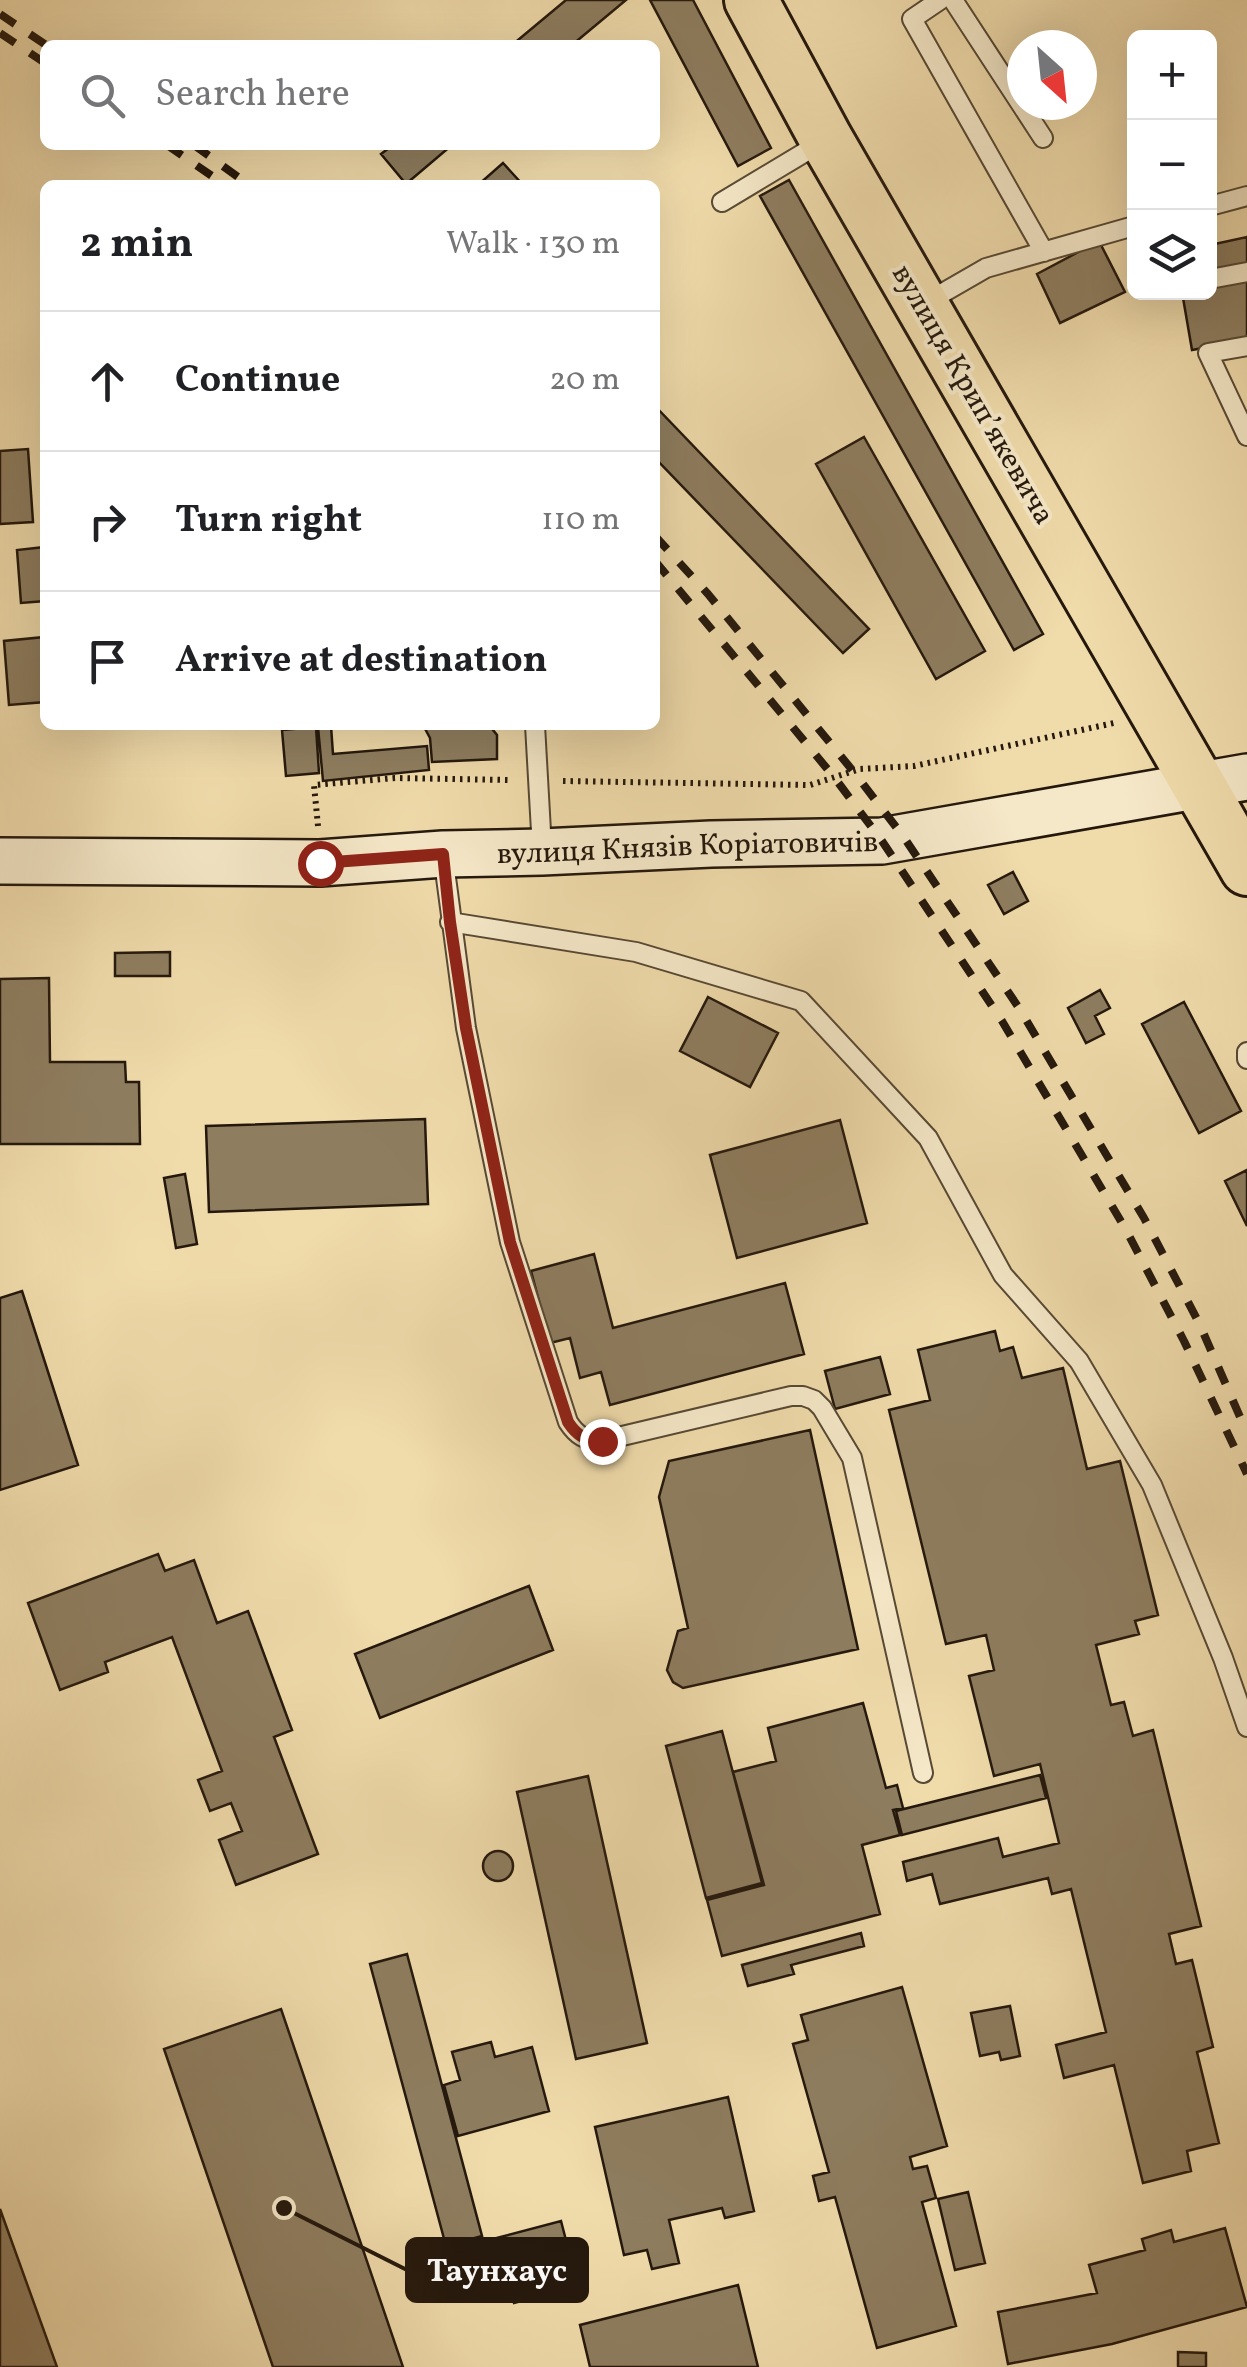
<!DOCTYPE html>
<meta charset="utf-8">
<style>
:root{--surface:#fff;--page:#f6f6f6;--text:#202124;--muted:#757577;--line:#e0e0e0}
body{margin:0;font-family:Vollkorn,serif;background:var(--page);color:var(--text)}
.controls{position:absolute;right:30px;top:30px;display:grid;overflow:hidden;border-radius:15px;box-shadow:0 10px 40px #0002}
.controls button{width:90px;height:90px;display:grid;place-items:center;padding:0;border:0;border-bottom:2px solid var(--line);background:var(--surface);color:var(--text);font:50px sans-serif}
.compass{position:absolute;left:1007px;top:30px;width:90px;height:90px;border-radius:50%;background:var(--surface);box-shadow:0 10px 40px #0002;rotate:153deg}
.stop{position:absolute;width:30px;height:30px;margin:-22px;border:8px solid #8f2418;border-radius:50%;background:#fff}
.stop.end{background:#8f2418;border-color:#fff;box-shadow:0 2px 10px #0008}
.list{margin:0;padding:0;list-style:none}
h2{display:flex;justify-content:space-between;align-items:center;height:130px;margin:0;padding:0 40px;font-size:42px}
h2 small{font-size:32px;font-weight:400;color:var(--muted)}
.list li{display:grid;grid-template-columns:65px 1fr auto;gap:30px;align-items:center;box-sizing:border-box;height:140px;padding:0 40px;border-top:2px solid var(--line)}
.list b{display:block;font-size:38px;white-space:nowrap}
.list em{font-size:32px;font-style:normal;color:var(--muted)}
.icon{flex:none;width:55px;height:55px;fill:none;stroke:currentColor;stroke-width:2;stroke-linecap:round;stroke-linejoin:round}
.map{position:relative;flex:none;width:1247px;height:2367px;overflow:hidden}
.search{position:absolute;background:var(--surface);box-shadow:0 10px 40px #0002;left:40px;top:40px;width:620px;height:110px;display:flex;align-items:center;gap:25px;box-sizing:border-box;padding:0 35px;border-radius:15px;color:var(--muted);font-size:38px}
.panel{position:absolute;background:var(--surface);box-shadow:0 10px 40px #0002;left:40px;top:180px;width:620px;height:550px;border-radius:15px}
.map>svg:first-child{display:block}
.building{fill:#8e7d5f;stroke:#24180d;stroke-width:2.5}
.lines{fill:none;stroke-linecap:round;stroke-linejoin:round}
.service-casing{stroke:#574934;stroke-width:22}
.secondary-casing{stroke:#24180d;stroke-width:50}
.primary-casing{stroke:#24180d;stroke-width:58}
.path{stroke:#24180d;stroke-width:6;stroke-dasharray:2.5 5;stroke-linecap:butt}
.service{stroke:#f5e8c8;stroke-width:18}
.secondary{stroke:#f5e8c8;stroke-width:45}
.primary{stroke:#f0dbab;stroke-width:52}
.rail{stroke:#24180d;stroke-width:8;stroke-dasharray:18 18;stroke-linecap:butt}
.route{stroke:#8f2418;stroke-width:12}
.labels{text-anchor:middle;stroke-width:8;stroke-linejoin:round;paint-order:stroke}
.street-label{font-size:30px;fill:#24180d;stroke:#f5e8c8}
.leader{fill:none;stroke:#24180d;stroke-width:4}
.callout-dot{fill:#24180d;stroke:#f5e8c8;stroke-width:4}
.callout{fill:#24180d;stroke:#24180d;stroke-width:4}
.callout-label{font-size:32px;text-anchor:middle;font-weight:bold;fill:#fff}
</style>
<div class="map">
<svg width="1247" height="2367" viewBox="0 0 1247 2367">
<rect width="100%" height="100%" fill="#f0dbab"/>
<filter id="stains"><feTurbulence type="fractalNoise" baseFrequency=".002" numOctaves="4"/><feColorMatrix values="0 0 0 0 .2 0 0 0 0 .09 0 0 0 0 .02 0 0 0 .5 -.17"/></filter>
<radialGradient id="worn" r=".72"><stop offset=".6" stop-color="#630" stop-opacity="0"/><stop offset="1" stop-color="#630" stop-opacity=".3"/></radialGradient>
<path class="building" d="M566 0H626L572 45H512Z
M650 0H693L771 148 738 166Z
M393 145H452L406 184 381 154Z
M503 163 523 185H478Z
M789 180 1043 634 1014 650 760 196Z
M1247 237V264L1210 271V245Z
M1099 241 1125 292 1060 323 1037 274Z
M1247 280V340L1192 350 1182 292H1210V287Z
M655 406 869 629 843 653 655 458Z
M864 437 985 651 936 679 816 464Z
M28 449 33 522 0 524V451Z
M45 547V601L21 603 17 550Z
M45 637V702L9 705 4 641Z
M423 725H489L497 735V759L432 762 430 738Z
M331 726 333 754 427 746 429 770 323 781 318 727Z
M316 727 319 773 286 776 282 730Z
M1013 872 1028 901 1004 914 988 885Z
M170 952V976H115V953Z
M49 978 50 1062H125L126 1082H139L140 1144H0V979Z
M1100 990 1110 1008 1095 1016 1104 1034 1086 1043 1068 1008Z
M708 997 778 1033 750 1087 680 1051Z
M1184 1002 1241 1111 1199 1133 1142 1024Z
M425 1119 428 1204 209 1212 206 1126Z
M840 1120 867 1223 737 1258 710 1155Z
M1247 1170V1226L1225 1181Z
M185 1174 197 1244 176 1248 164 1178Z
M594 1254 613 1328 785 1283 804 1354 610 1405 601 1372 580 1378 570 1338 550 1343 531 1271Z
M22 1291 78 1465 0 1490V1298Z
M995 1331 1000 1351 1013 1347 1022 1378 1063 1368 1087 1469 1120 1461 1158 1615 1135 1621 1139 1634 1096 1645 1111 1705 1124 1702 1133 1736 1153 1730 1201 1926 1169 1934 1176 1964 1192 1960 1213 2047 1197 2052 1219 2143 1187 2151 1191 2171 1143 2183 1114 2065 1064 2078 1056 2045 1106 2032 1071 1889 1052 1894 1048 1878 940 1904 932 1874 907 1881 903 1862 998 1838 1003 1857 1059 1843 1040 1764 994 1776 969 1676 994 1670 986 1635 946 1644 889 1410 930 1400 918 1350Z
M880 1357 890 1394 835 1409 825 1371Z
M810 1430 858 1649 683 1688 673 1682 667 1670 678 1631 688 1628 659 1497 669 1461Z
M158 1554 165 1571 194 1560 217 1623 248 1611 292 1730 274 1737 318 1854 236 1885 219 1840 242 1831 231 1803 210 1811 198 1780 222 1771 172 1637 105 1662 108 1672 60 1690 28 1603Z
M529 1586 553 1650 380 1718 355 1654Z
M863 1703 886 1788 897 1785 903 1808 893 1810 900 1835 862 1845 880 1914 722 1956 707 1900 764 1885 733 1772 776 1761 768 1728Z
M722 1731 762 1883 706 1898 666 1746Z
M1040 1775 1046 1798 902 1835 896 1811Z
M588 1776 647 2043 576 2059 517 1792Z
M483 1866a15 15 0 1 1 30 0a15 15 0 1 1-30 0Z
M861 1933 864 1946 791 1965 794 1974 748 1986 742 1965Z
M407 1954 482 2236 446 2246 370 1964Z
M902 1987 947 2146 910 2157 913 2169 927 2166 936 2198 922 2202 956 2326 877 2348 835 2197 819 2201 813 2176 829 2172 793 2044 808 2040 801 2015Z
M1010 2006 1020 2056 1001 2060 999 2052 980 2056 971 2013Z
M281 2009 403 2367H273L164 2049Z
M491 2042 495 2057 532 2047 549 2111 458 2136 444 2085 460 2080 452 2052Z
M728 2097 754 2211 725 2218 722 2208 669 2220 679 2263 652 2269 647 2250 624 2255 595 2127Z
M968 2192 985 2263 955 2270 938 2199Z
M0 2209 57 2367H0Z
M561 2221 574 2271 529 2283 533 2298 514 2303 497 2238Z
M1225 2228 1247 2307 1112 2344 1008 2364 998 2312 1097 2293 1089 2265 1145 2250 1142 2239 1171 2230 1174 2242Z
M738 2285 758 2367H590L580 2325Z
M1178 2352 1206 2353V2367H1178Z"/>
<g class="lines">
<defs>
<path id="service" d="M940 0 912 19 1044 252
M953 0 1043 138
M722 202 822 142
M1210 206 1247 196
M1210 279 1247 272
M927 302 986 268 1134 226
M1247 346 1208 353 1247 436
M535 725 542 849
M443 855 466 1028 510 1242 568 1422C577 1436 585 1440 601 1441L791 1396H803L814 1400 822 1408 852 1458 923 1773
M450 922 636 952 801 1001 928 1138 1003 1275 1079 1361 1152 1485 1223 1658 1247 1727
M1247 1052V1059"/>
<g id="secondary">
<path id="s1" d="M0 861 320 863 443 854 542 852 711 844 882 841 1247 777"/>
</g>
<path id="primary" d="M751 0 826 139 1247 869"/>
</defs>
<use href="#service" class="service-casing"/>
<use href="#secondary" class="secondary-casing"/>
<use href="#primary" class="primary-casing"/>
<path class="path" d="M563 781 810 785 860 769 914 766 1114 723
M318 826 314 785 395 778 511 780"/>
<use href="#service" class="service"/>
<use href="#secondary" class="secondary"/>
<use href="#primary" class="primary"/>
<path class="rail" d="M0 14 46 45
M0 33 45 63
M167 145 225 185
M194 145 249 185
M655 536 708 594 853 771 903 836 1019 1008 1144 1218 1199 1323 1247 1433
M655 561 834 777 882 841 1002 1021 1125 1228 1184 1341 1247 1474"/>
</g>
<g class="lines">
<path class="route" d="M320 863 443 854 450 922 466 1028 510 1242 568 1422C577 1436 585 1440 602 1441"/>
</g>
<g class="labels">
<g class="street-label">
<text transform="translate(974 394) rotate(60)" y="10">вулиця Крипʼякевича</text>
<text dy="10" stroke="none"><textPath href="#s1" startOffset="688">вулиця Князів Коріатовичів</textPath></text>
</g>
</g>
<path class="leader" d="M284 2208L407 2270"/>
<circle class="callout-dot" cx="284" cy="2208" r="10"/>
<rect class="callout" x="407" y="2239" width="180" height="62" rx="10"/>
<g class="callout-label">
<text x="497" y="2281">Таунхаус</text>
</g>
<rect width="100%" height="100%" filter="url(#stains)"/>
<rect width="100%" height="100%" fill="url(#worn)"/>
</svg>
<div class="controls">
<button>+</button>
<button>−</button>
<button><svg class="icon" aria-label="layers" viewBox="0 0 24 24"><path d="M12 4l9 5-9 5-9-5zM3 14l9 5 9-5"/></svg></button>
</div>
<svg class="compass" viewBox="-18 -18 36 36"><path d="M0-13l5 13h-10z" fill="#e53935"/><path d="M0 13l5-13h-10z" fill="#757577"/></svg>
<div class="stop" style="left:320px;top:863px"></div>
<div class="stop end" style="left:602px;top:1441px"></div>
<div class="search"><svg class="icon" aria-label="search" viewBox="0 0 24 24"><circle cx="10" cy="10" r="6"/><path d="M15 15l6 6"/></svg>Search here</div>
<section class="panel">
<h2>2 min<small>Walk · 130 m</small></h2>
<ul class="list">
<li><svg class="icon" aria-label="ahead" viewBox="0 0 24 24"><path d="M12 20V5M6 11l6-6 6 6"/></svg><div><b>Continue</b></div><em>20 m</em></li>
<li><svg class="icon" aria-label="right" viewBox="0 0 24 24"><path d="M7 20v-9h11M14 6l5 5-5 5"/></svg><div><b>Turn right</b></div><em>110 m</em></li>
<li><svg class="icon" aria-label="arrive" viewBox="0 0 24 24"><path d="M6 21V4h12l-3 4 3 4H6"/></svg><div><b>Arrive at destination</b></div></li>
</ul>
</section>
</div>
